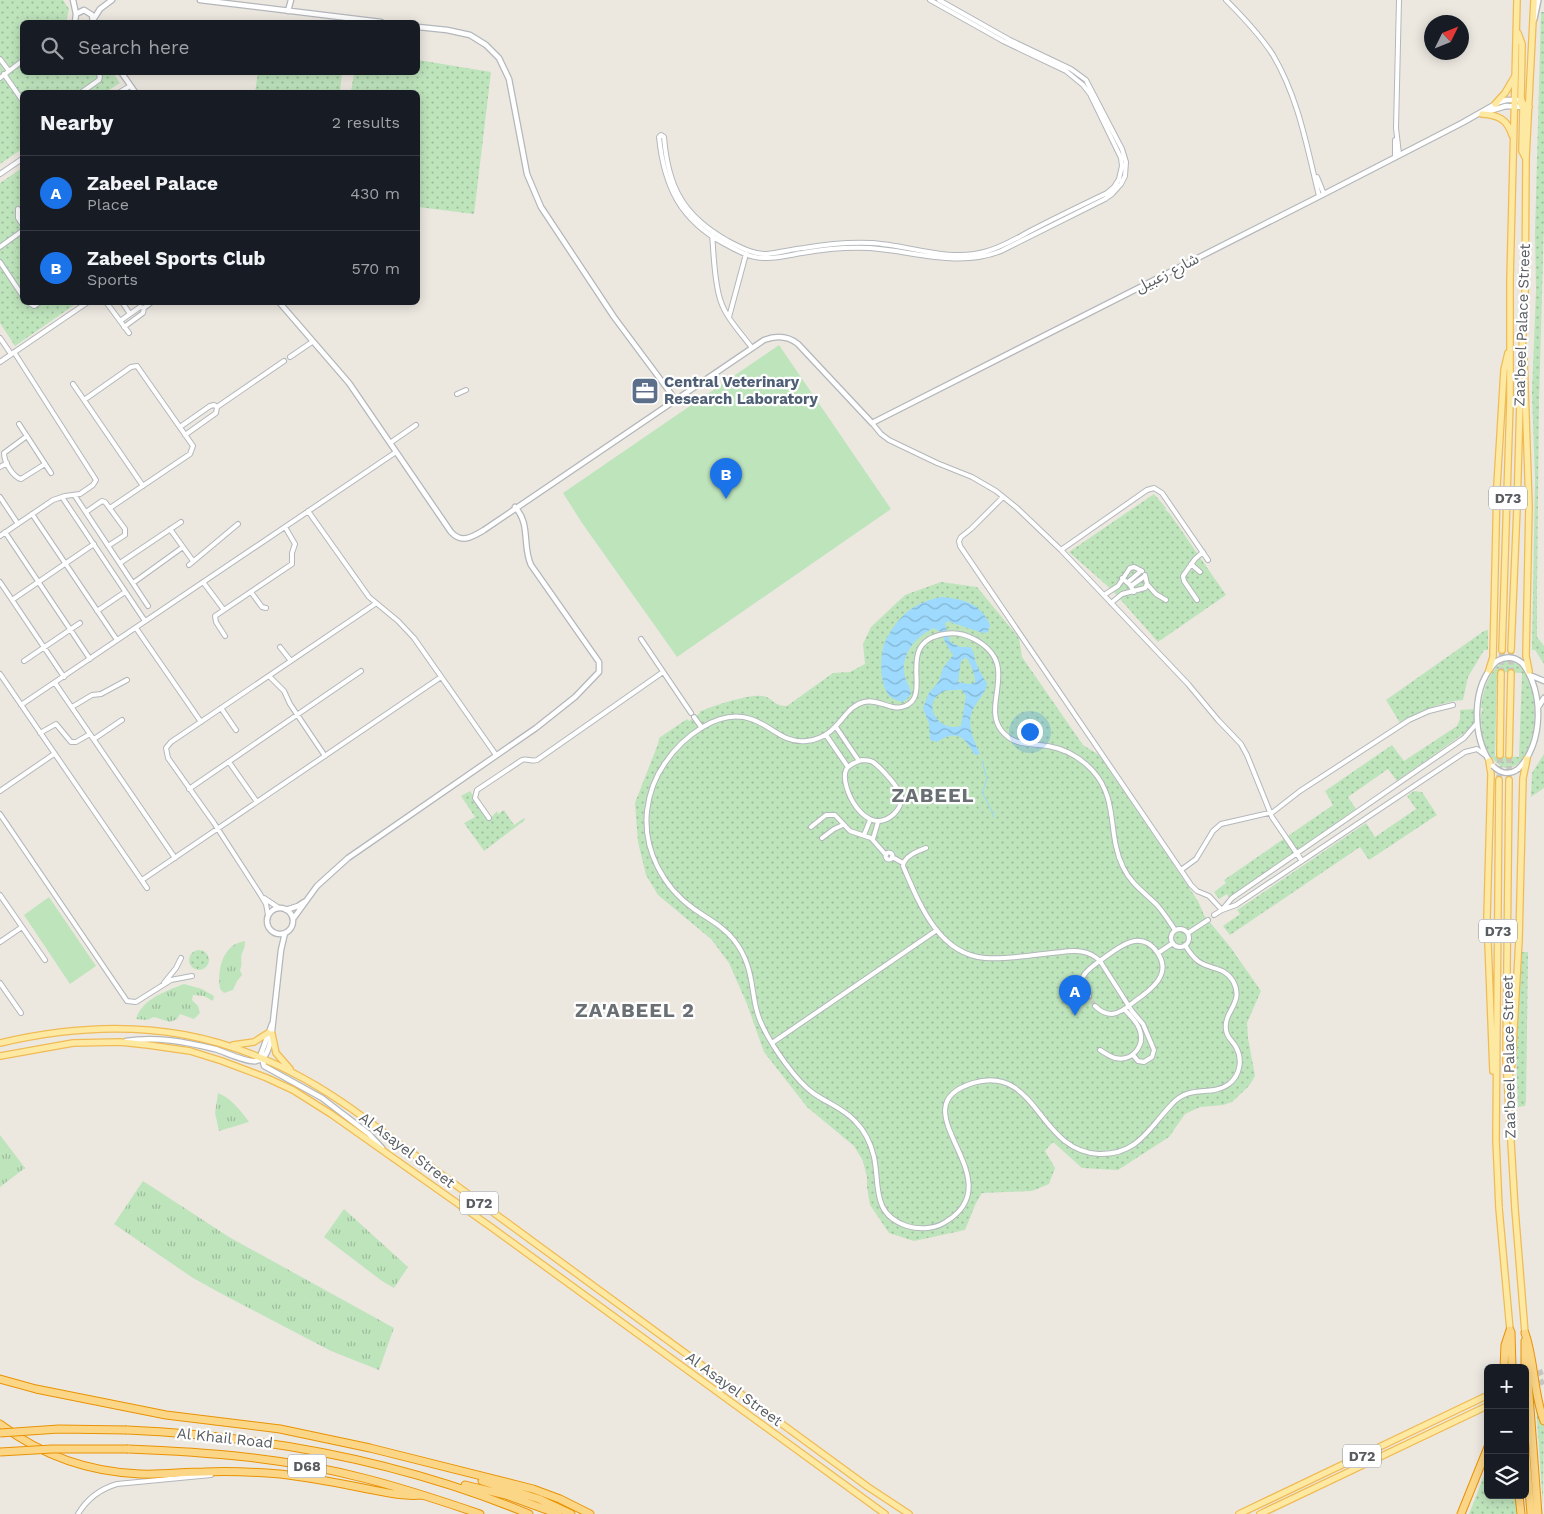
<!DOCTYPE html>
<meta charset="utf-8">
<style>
:root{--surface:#171b24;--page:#20242c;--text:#f1f3f6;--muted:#9ea1a6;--line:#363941;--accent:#1a73e8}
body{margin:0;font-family:"Work Sans","Noto Sans Arabic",sans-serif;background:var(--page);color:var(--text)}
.controls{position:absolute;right:15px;bottom:15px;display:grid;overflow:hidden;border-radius:8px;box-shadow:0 2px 12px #0003}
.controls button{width:45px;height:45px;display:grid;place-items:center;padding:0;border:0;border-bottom:1px solid var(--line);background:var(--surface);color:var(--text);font:25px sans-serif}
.compass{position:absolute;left:1424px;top:15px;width:45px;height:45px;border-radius:50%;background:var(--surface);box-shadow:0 2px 12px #0003;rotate:47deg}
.you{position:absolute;left:1029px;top:731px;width:18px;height:18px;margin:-12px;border:4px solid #fff;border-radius:50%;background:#1a73e8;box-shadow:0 0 0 8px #1a73e833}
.badge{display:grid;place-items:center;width:32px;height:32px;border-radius:50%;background:var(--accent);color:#fff;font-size:16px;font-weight:700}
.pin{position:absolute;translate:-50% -41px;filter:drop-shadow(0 1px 2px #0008)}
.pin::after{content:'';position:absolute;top:26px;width:18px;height:15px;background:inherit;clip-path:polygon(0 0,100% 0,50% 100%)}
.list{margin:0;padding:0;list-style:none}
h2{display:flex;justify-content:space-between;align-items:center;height:65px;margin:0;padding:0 20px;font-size:21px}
h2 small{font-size:16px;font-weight:400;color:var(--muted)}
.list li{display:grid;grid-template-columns:32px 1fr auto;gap:15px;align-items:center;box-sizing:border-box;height:75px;padding:0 20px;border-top:1px solid var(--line)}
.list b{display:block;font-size:19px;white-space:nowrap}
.list p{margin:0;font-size:16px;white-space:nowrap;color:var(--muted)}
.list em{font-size:16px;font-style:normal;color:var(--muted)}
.icon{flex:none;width:28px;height:28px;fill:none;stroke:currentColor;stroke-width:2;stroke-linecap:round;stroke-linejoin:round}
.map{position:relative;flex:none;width:1544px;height:1514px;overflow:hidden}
.search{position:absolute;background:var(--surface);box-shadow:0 2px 12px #0003;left:20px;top:20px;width:400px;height:55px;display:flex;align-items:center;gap:12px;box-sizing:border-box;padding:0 18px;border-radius:8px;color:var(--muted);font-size:19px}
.panel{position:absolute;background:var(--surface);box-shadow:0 2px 12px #0003;left:20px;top:90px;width:400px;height:215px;border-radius:8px}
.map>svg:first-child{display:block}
.grass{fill:url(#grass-tufts)}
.park{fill:#bee4bc}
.garden{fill:url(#garden-dots);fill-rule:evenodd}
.water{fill:url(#water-waves);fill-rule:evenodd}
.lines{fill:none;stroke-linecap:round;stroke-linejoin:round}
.stream{stroke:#9ddafe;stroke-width:1}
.minor-tunnel{stroke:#c7c5c0;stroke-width:4;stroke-dasharray:4 2;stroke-linecap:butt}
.primary-tunnel{stroke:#c7c5c0;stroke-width:5.5;stroke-dasharray:5.5 3;stroke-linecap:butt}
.minor-casing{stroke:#b3b7bb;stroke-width:6}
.tertiary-casing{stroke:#b3b7bb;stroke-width:7}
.secondary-casing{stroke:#b4b8bd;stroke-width:8}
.primary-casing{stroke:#f0ba55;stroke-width:8}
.motorway-casing{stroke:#e99202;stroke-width:9}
.minor{stroke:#fff;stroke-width:4}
.tertiary{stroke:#fff;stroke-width:4.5}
.secondary{stroke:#fff;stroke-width:5}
.primary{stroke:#fee9a2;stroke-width:5.5}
.motorway{stroke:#fcd687;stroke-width:7}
.tertiary-bridge-casing{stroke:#b3b7bb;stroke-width:7;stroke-linecap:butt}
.motorway-bridge-casing{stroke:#e99202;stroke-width:9;stroke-linecap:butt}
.tertiary-bridge{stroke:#fff;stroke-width:4.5}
.motorway-bridge{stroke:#fcd687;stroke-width:7}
.labels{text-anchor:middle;stroke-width:4.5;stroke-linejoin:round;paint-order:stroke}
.shield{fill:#fff;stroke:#8b8e90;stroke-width:1}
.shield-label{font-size:14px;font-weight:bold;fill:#595d61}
.street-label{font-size:15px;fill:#595d61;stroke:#fff}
.service-label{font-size:15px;font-weight:bold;fill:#4e5e75;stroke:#fff;text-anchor:start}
.district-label{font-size:20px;font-weight:bold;letter-spacing:1px;fill:#6a6f73;stroke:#fff}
</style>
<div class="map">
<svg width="1544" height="1514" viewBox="0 0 1544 1514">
<defs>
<pattern id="grass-tufts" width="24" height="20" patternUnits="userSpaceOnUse" patternTransform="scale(1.25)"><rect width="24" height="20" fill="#bee4bc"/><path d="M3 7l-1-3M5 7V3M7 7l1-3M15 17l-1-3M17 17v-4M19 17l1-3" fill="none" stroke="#9dbc9c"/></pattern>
<pattern id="garden-dots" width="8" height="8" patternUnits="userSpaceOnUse" patternTransform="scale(1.25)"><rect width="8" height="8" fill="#bee4bc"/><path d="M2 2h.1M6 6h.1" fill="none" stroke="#9dbc9c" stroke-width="1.8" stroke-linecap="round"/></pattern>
<pattern id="water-waves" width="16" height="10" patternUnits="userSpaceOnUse" patternTransform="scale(1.25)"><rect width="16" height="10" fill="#9ddafe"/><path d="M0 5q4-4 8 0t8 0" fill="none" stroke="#83b4d1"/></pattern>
</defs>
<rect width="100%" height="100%" fill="#ece8e0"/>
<path class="grass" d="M245 941C245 946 244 949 242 953 240 960 243 963 240 970L242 975 237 981 233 990 224 993 220 989C217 969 223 944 245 941Z
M184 984 202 989 214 996 213 1001 204 996 193 995 192 1000 198 1006 200 1013 194 1019 180 1014 177 1019 170 1022 154 1017 147 1020 136 1019C142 999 166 991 184 984Z
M218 1093C231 1098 241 1111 249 1122L219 1131 215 1113Z
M0 1135 25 1168 0 1187Z
M143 1181 229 1237 394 1328 379 1370 331 1351 222 1294 193 1278 114 1224Z
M344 1209 408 1267 394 1288 382 1281 324 1237Z"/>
<path class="park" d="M779 345 891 509 677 657 582 523 563 493Z
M49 897 96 966 70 984 24 915Z"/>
<path class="garden" d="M0 0H63L69 9 66 22H22V72L113 73 120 83 106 92H22V149L0 164Z
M1541 12H1544V222L1539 401 1537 593V637L1544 646V664L1535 650H1532L1535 481 1532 393 1536 290 1535 233Z
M418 60 491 72 474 214 418 207V92H351L354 73 418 72Z
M258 73H342L340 92H255Z
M22 168V302L77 303 15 346 0 323V183Z
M1154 494 1166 508 1165 509 1170 514 1226 595 1158 642 1112 590 1069 552Z
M941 582 977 587 1019 638 1022 657 1083 745 1099 755 1198 901 1204 915 1231 948 1261 991 1247 1023 1248 1038 1255 1076 1249 1086 1232 1102 1223 1105 1200 1107 1185 1114 1169 1137 1118 1170 1082 1168 1053 1142 1045 1151 1055 1168 1049 1184 1032 1191 982 1193 976 1203 965 1230 914 1241 889 1233 870 1205 867 1187V1177L863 1161 854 1146 807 1107 764 1052 747 1004 729 963 711 939 658 895 646 875 638 842 635 803 658 744 659 738 687 719 689 721 700 713 699 712C712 706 749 694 762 696 773 697 772 706 787 706L833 673 850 672 865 664 863 644 871 627 905 595Z
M1488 630V650H1484L1468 677 1463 700C1440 702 1420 711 1400 723L1386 700 1484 631Z
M1504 661C1543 654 1544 756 1512 767 1507 769 1502 768 1498 764 1484 752 1481 733 1481 715L1483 708H1481C1483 691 1488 671 1504 661ZM1497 672 1522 673 1519 757 1495 756Z
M1475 709V720L1470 729 1397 781 1388 769 1348 797 1356 809 1229 898 1227 894 1219 899 1214 892 1226 883 1224 880 1333 805 1325 791 1392 745 1404 761 1457 726 1460 719V710Z
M1544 754V788L1531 797 1532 773Z
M470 791 489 820 497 811 498 814 504 810 514 825 524 818 525 820 484 851 464 823 475 817 461 796Z
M1414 791 1422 792 1437 815 1369 860 1360 847 1230 935 1223 926 1240 914 1237 910 1366 823 1375 837 1416 809 1407 796Z
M189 960a10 10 0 1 1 20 0a10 10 0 1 1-20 0Z
M1522 952H1528L1526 1102 1525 1106 1518 1107 1516 1048Z
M1536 1405 1544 1426 1543 1505Z
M1488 1466V1495H1516L1517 1514H1469Z"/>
<path class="water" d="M942 597C963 599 981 603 990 625L988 632 983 633 947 621 945 624 950 642 960 647H970C975 653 974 657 976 663 979 670 982 676 987 683 986 692 981 696 976 704 964 721 973 738 980 754L975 755C964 737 957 729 937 742L930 740 929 724 923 708 929 693 939 681 943 668 953 655 945 642 942 633 934 628C917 635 902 653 904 671 904 679 910 686 911 694L903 702C900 701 895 700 892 698 879 690 879 652 886 640 889 633 894 626 899 620 910 607 925 600 942 597ZM965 658H967C971 665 976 676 975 683L968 684 958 682 961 661ZM961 689 966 696 961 726C936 733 920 700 945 691 950 689 956 691 961 689Z"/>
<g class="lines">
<path class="stream" d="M982 761 987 779 982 792 993 813V817"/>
<path class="minor-tunnel" d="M1089 996 1095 1006"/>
<path class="primary-tunnel" d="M1501 673 1502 650
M1511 673V650
M1499 780 1500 755
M1509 780V755
M1530 1377 1544 1371
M1532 1387 1544 1381"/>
<defs>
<path id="minor" d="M930 0 1003 41 1066 71 1083 85 1090 94 1121 158 1122 166 1119 179 1114 187 1107 193C1082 205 1057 217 1032 230 1017 238 1001 248 984 252 949 262 908 245 872 243 850 242 827 244 804 248 792 249 779 253 767 254 752 254 740 247 728 241 683 216 668 187 664 137L661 135 659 137C664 186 680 220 725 244 738 251 750 258 764 258 777 259 789 255 802 253 824 249 847 247 870 248 913 251 958 268 1001 251L1105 199 1112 194 1121 184 1125 176 1126 162 1122 149 1086 80 1071 69 1010 40 939 0
M1226 0C1243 17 1260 35 1273 55 1299 99 1307 148 1319 196
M1399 0 1396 128 1399 154
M0 59 9 71
M4 74 22 100
M0 78 22 61
M82 92 99 80 100 77 98 72
M120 92 130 86
M1395 140V157
M0 174 22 159
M1317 177 1324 194
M18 209V218L22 224
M712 235C714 255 714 283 721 302 727 319 741 333 752 348
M0 247 22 231
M0 262 22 295
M28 302 34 306 40 302
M106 302 129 333
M122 302 130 314
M144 308 152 302
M729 317 746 254
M120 321 140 307 144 308 143 313 124 327
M0 338 11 354
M290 357 312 342
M0 362 88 302
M73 384 143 486
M457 394 466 390
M84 400 131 367 137 366 193 446 190 454 110 508
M217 407 284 361
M872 423 881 434 889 440 937 463 972 477 996 491 1017 508 1061 550 1188 684 1218 720 1241 744 1247 755 1272 817 1302 861
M19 424 51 473
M180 427 210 406 214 405 217 407 216 413 185 435
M27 436 4 453C4 462 13 477 21 479L45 464
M390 443 416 425
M0 467 7 463
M75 496 148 606
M0 497 18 524
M62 497 145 621
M1003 497 971 529 961 537 959 541 960 546 1191 885 1197 891 1209 896 1222 910
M308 511 369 597 398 621 414 638 496 755
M86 512 102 501 105 502 125 529V535L108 546
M32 514 117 640
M170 529 193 561
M5 532 90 659
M0 536 53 500 65 496 80 494 93 485 96 480 14 352
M1061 550 1147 490 1154 488 1162 493 1208 560
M120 563 181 522
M1191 564 1200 572
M189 565 238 524
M1122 578 1130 585 1134 592
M0 582 64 677
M203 582 224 610
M1128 582 1141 571
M133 583 183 547
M1147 584 1156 594 1166 600
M1131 586 1145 576
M251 592 262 607 266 608
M1104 595 1118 586 1130 568 1134 567 1142 571
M12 600 94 544
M1197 600 1184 581 1183 576 1195 559 1203 552
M1111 603 1122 594 1145 588 1147 584 1145 575
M97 611 125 592
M136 628 201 722
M225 636 216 622 215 616 292 564V553L295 544 285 527
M641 639 691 713
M280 647 291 661
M24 661 80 623
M0 674 147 888
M269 676 284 691 290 704 325 756
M55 683 175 858
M21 705 396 452
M72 707 92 695 101 694 127 680
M221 708 236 730
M694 717 702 728
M836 727 859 761
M40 733 56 724 71 742H76L90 734
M826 735 848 767
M94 739 122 720
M862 760C866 760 869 760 873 762 880 767 901 789 901 797 902 804 898 810 894 814 866 840 839 786 846 770 849 764 856 762 862 760Z
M229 762 257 802
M189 789 361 671
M0 791 54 754
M0 814 127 1001 136 1002 171 980 192 976
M489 818 475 798 477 790 522 760C527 758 531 762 537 760L663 672
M811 827 826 815H835L850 831 871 838 886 855
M864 835 870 820
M822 838 834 829 843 825
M873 839 878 822
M926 848C918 851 904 856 903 866 919 903 938 954 985 958 1008 960 1038 954 1061 952 1076 950 1089 950 1100 961L1132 1011 1143 1024 1154 1050 1152 1057 1144 1062 1138 1061 1133 1055
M885.5 856a3.5 3.5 0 1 1 7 0a3.5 3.5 0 1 1-7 0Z
M892 857 903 863
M1181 870 1196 859 1213 831 1221 824 1273 812 1300 791 1409 720 1429 711 1453 705
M142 880 441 677
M0 895 45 960
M264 898 279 908
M1222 910 1236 905 1465 752 1477 749 1485 755
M268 915 266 904 260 894 214 823 168 758 166 748 171 742 375 604
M1214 915 1222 910 1232 898 1464 738 1477 723
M1171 938a9 9 0 1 1 18 0a9 9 0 1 1-18 0Z
M1175 930C1169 921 1164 913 1157 905 1144 892 1131 884 1123 867 1107 835 1119 800 1093 771 1081 758 1065 749 1048 746 1031 743 1014 747 1001 730 981 703 1022 664 974 639 965 634 954 632 944 634 893 643 934 695 905 706 891 712 879 698 864 702 842 707 840 737 807 741 783 744 771 725 751 719 718 708 682 738 665 763 655 777 649 794 647 811 643 850 663 887 694 909 708 919 723 926 734 940 758 971 748 998 763 1027 772 1046 796 1081 813 1093 827 1103 843 1108 855 1121 865 1131 871 1144 874 1157 880 1185 871 1214 907 1226 920 1230 936 1229 947 1221 1015 1178 894 1107 973 1083 1038 1064 1037 1151 1099 1154 1138 1155 1149 1128 1172 1104 1190 1084 1211 1097 1229 1084 1240 1075 1243 1060 1236 1047 1232 1040 1227 1038 1226 1030 1223 1011 1245 1003 1233 981 1224 966 1210 970 1198 961 1194 958 1188 950 1185 945
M1188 933 1208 920
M0 942 22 927
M1158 953 1173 943
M0 983 21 1013
M164 983 176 968 181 958
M1089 996C1086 991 1081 985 1082 979 1085 970 1095 965 1101 960 1118 948 1140 928 1157 952 1173 974 1151 990 1135 1001 1129 1006 1121 1013 1112 1014 1105 1014 1100 1011 1095 1006
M772 1043 937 930
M1100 1050C1105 1053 1109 1056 1115 1058 1133 1062 1146 1045 1139 1028 1136 1021 1130 1015 1124 1009
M78 1514C87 1499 100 1489 117 1484L211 1475"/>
<path id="tertiary" d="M73 0 76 14
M200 0 381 22
M288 11 291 0
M93 20 100 9 112 0
M75 22 76 14 84 10 92 15 93 22
M418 27 447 30 470 35 486 45 499 58 509 79 527 174 541 207 614 317 675 399
M121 72 135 92
M1483 113 1506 106 1525 107
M279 302 349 383 451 532C462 544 472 537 484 530L764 340C777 335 788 336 798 344L872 423 1324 194 1462 123 1499 102 1506 100H1517
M1532 676 1544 681
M1539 706 1544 698
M1490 762C1472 734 1471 686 1497 661
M1518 769C1544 744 1544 690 1522 663
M267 921a13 13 0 1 1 26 0a13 13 0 1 1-26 0Z
M286 910 298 906 304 902
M293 919 317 886 348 858 536 728 575 697 599 672V662L531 565C522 546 531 524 515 507
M272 1024 261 1054 264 1066 322 1098 369 1134 382 1148
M126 1041C156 1036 186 1042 215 1049 225 1052 248 1063 256 1061 267 1058 268 1050 271 1040L281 950 285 933"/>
<path id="secondary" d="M1534 19 1538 0"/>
<path id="primary" d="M1518 33 1522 44 1521 98 1523 104 1529 107
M1520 102 1523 109 1522 151 1525 157
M1495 104 1505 93 1515 76
M1482 114C1498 115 1507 119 1512 135
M1524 358 1529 506 1526 656 1529 671
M1502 650 1510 402V281L1517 0
M1511 650 1517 508 1521 365 1525 304 1526 158 1534 0
M1489 670 1493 657 1497 485 1504 370 1508 353
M1500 755 1501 673
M1509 755 1511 673
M1489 761 1491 774 1487 917 1493 1071
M1499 780 1496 1140 1499 1208 1510 1330
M1509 780 1506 1059 1515 1209 1525 1333
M272 1034 276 1053 290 1069
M0 1043C132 1012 241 1030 352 1109L868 1487 909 1514
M233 1045 254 1042 268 1033
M0 1056 73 1043 120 1042 148 1045 190 1051 222 1061 267 1078 293 1090 331 1114 491 1227 885 1514
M1509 1077 1512 1064 1519 940 1523 778 1527 759
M1239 1514 1484 1397
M1260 1514 1487 1406"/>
<path id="motorway" d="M1511 1332 1512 1368
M1525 1333C1535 1362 1533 1392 1544 1421
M1525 1364 1528 1382 1538 1514
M1525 1367V1341
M1504 1368 1505 1345 1510 1330
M0 1379 36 1389 166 1415 280 1429 370 1448 533 1489 560 1499 590 1514
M0 1424C41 1455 89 1472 140 1474 162 1475 183 1472 204 1472 230 1471 255 1472 280 1474 306 1477 333 1482 358 1487 380 1491 400 1497 422 1495
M127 1430C265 1436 401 1461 529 1514
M1525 1443 1531 1514
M128 1449C207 1452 287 1458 363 1478 403 1488 442 1501 480 1514
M482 1481 539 1499 571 1514
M465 1485 506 1495 558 1514
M1519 1495 1521 1514
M1461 1514 1488 1447"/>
</defs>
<use href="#minor" class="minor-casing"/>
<use href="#tertiary" class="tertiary-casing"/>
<use href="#secondary" class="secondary-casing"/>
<use href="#primary" class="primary-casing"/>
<use href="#motorway" class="motorway-casing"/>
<use href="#minor" class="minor"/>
<use href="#tertiary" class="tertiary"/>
<use href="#secondary" class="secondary"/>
<use href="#primary" class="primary"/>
<use href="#motorway" class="motorway"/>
<defs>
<path id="tertiary-bridge" d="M1497 661C1506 656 1514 656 1522 663
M1493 766C1501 774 1510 775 1518 769"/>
<path id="motorway-bridge" d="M0 1433 59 1429 127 1430
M0 1452 52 1449H128"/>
</defs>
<use href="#tertiary-bridge" class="tertiary-bridge-casing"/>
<use href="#motorway-bridge" class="motorway-bridge-casing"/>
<use href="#tertiary-bridge" class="tertiary-bridge"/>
<use href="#motorway-bridge" class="motorway-bridge"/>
</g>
<defs>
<symbol id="office-square" viewBox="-11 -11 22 22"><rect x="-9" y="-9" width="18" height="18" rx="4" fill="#5c6f8a" stroke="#fff"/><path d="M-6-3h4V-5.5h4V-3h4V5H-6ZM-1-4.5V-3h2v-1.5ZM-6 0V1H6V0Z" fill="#fff"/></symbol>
</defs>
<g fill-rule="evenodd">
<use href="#office-square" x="629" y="375" width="32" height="32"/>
</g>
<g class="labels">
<g class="shield">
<rect x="1489" y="486.5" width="38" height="23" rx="4"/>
<rect x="1479" y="919.5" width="38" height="23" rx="4"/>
<rect x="460" y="1191.5" width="38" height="23" rx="4"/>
<rect x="1343" y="1444.5" width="38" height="23" rx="4"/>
<rect x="288" y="1454.5" width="38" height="23" rx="4"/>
</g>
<g class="shield-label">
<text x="1508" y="503">D73</text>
<text x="1498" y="936">D73</text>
<text x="479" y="1208">D72</text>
<text x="1362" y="1461">D72</text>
<text x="307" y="1471">D68</text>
</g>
<g class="street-label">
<text transform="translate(1167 273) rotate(-27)" y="5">شارع زعبيل</text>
<text transform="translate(1522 325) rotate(-88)" y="5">Zaa'beel Palace Street</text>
<text transform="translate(1509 1057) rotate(-91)" y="5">Zaa'beel Palace Street</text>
<text transform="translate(407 1150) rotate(37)" y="5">Al Asayel Street</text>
<text transform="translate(734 1389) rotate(36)" y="5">Al Asayel Street</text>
<text transform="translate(225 1438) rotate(6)" y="5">Al Khail Road</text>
</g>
<g class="service-label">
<text x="664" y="387">Central Veterinary<tspan x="664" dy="17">Research Laboratory</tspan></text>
</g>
<g class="district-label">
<text x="933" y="802">ZABEEL</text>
<text x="635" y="1017">ZA'ABEEL 2</text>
</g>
</g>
</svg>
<div class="controls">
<button>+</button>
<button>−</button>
<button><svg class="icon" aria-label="layers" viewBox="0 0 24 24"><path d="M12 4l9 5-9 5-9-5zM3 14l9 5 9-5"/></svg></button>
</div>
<svg class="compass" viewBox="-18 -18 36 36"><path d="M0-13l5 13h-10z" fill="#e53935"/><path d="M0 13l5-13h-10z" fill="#9ea1a6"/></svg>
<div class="you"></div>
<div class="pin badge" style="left:1075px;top:1016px">A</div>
<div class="pin badge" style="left:726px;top:499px">B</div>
<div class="search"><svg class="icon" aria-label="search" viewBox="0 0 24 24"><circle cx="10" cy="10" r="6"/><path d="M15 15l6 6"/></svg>Search here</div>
<section class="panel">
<h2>Nearby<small>2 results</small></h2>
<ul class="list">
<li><span class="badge">A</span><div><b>Zabeel Palace</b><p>Place</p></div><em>430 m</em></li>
<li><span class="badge">B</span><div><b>Zabeel Sports Club</b><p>Sports</p></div><em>570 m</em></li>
</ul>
</section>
</div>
